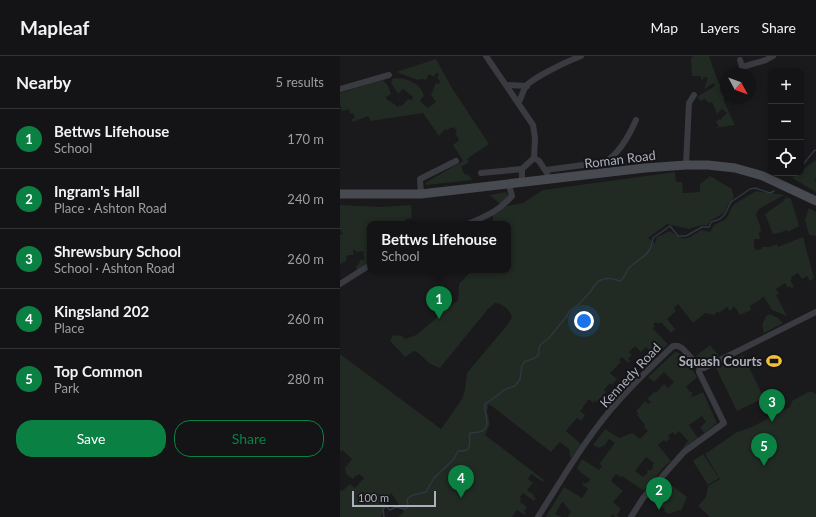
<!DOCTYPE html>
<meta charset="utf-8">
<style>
:root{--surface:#141315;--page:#1d1c1e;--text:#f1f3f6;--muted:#9d9ea0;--line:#333234;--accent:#0b8043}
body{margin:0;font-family:Lato,sans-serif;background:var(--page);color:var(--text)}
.controls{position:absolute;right:12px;top:12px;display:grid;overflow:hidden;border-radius:8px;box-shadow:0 2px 10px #0003}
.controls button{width:36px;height:36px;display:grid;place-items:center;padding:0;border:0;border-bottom:1px solid var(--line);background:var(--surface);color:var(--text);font:20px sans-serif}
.compass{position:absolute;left:380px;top:12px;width:36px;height:36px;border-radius:50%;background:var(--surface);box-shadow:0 2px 10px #0003;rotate:131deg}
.scale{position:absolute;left:12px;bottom:10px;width:84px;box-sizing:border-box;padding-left:4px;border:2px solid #acb0bb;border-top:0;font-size:11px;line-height:14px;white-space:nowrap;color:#acb0bb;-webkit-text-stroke:3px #151417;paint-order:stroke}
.you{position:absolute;left:244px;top:265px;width:14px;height:14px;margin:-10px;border:3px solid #fff;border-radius:50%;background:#1a73e8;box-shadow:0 0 0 6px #1a73e833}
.badge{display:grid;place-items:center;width:26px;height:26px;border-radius:50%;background:var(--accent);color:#fff;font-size:13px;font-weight:700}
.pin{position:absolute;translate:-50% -33px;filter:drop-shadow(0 1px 2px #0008)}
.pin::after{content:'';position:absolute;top:21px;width:14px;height:12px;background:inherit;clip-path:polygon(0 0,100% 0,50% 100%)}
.popup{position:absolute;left:27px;top:165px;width:144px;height:52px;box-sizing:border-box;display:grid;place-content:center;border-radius:8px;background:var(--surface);filter:drop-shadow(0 1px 3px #0005);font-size:13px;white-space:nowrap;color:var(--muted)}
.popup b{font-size:15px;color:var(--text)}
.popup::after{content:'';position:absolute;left:50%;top:100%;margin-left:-8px;border:8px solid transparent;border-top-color:var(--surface)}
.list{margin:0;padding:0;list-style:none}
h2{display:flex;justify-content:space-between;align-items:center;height:52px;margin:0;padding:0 16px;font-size:17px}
h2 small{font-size:13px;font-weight:400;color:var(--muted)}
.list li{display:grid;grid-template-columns:26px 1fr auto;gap:12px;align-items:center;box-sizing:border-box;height:60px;padding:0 16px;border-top:1px solid var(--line)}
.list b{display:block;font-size:15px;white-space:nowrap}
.list p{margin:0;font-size:13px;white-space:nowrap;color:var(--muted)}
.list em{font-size:13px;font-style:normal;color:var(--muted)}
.actions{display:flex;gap:8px;padding:12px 16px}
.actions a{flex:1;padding:9px 0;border:1px solid var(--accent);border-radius:16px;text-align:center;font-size:14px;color:var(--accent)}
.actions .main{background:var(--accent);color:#fff}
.icon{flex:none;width:22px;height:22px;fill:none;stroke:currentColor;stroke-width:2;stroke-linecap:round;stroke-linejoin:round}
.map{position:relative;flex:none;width:476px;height:461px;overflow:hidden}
header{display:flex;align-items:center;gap:24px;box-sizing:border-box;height:56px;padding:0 20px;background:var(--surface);border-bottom:1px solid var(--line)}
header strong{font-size:19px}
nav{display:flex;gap:22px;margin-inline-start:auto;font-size:14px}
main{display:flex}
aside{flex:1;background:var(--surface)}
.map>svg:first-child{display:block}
.green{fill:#212a23;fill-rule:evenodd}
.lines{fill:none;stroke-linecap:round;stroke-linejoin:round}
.stream{stroke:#2f3740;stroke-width:1.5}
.minor{stroke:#3a3b41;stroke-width:6}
.secondary{stroke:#484a51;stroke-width:9}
.labels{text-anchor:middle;stroke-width:4;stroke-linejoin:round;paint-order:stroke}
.street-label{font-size:13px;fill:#acb0bb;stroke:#151417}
.poi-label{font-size:13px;font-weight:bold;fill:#acb0bb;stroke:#151417;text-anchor:end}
</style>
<header>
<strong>Mapleaf</strong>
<nav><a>Map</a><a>Layers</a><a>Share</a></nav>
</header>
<main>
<aside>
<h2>Nearby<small>5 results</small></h2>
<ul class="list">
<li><span class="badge">1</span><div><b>Bettws Lifehouse</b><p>School</p></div><em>170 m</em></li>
<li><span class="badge">2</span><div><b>Ingram's Hall</b><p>Place · Ashton Road</p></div><em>240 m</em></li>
<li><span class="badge">3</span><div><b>Shrewsbury School</b><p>School · Ashton Road</p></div><em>260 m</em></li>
<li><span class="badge">4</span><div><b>Kingsland 202</b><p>Place</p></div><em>260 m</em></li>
<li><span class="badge">5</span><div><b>Top Common</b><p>Park</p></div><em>280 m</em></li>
</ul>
<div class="actions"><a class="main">Save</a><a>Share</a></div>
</aside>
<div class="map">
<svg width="476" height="461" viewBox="0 0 476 461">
<rect width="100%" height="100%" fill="#1a191c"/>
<path class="green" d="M353 0H369L379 28H381L385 42 383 43 395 69 375 72 379 70 376 66 379 63 380 64 387 57 382 53 377 58 372 46 369 47 365 43 361 45 357 41 375 30 374 27 364 33 368 22 364 21 363 24 361 23V20H352L351 2Z
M96 3 112 32 149 88 127 103 129 106 121 111 125 119 127 118 130 121 132 124 86 129 85 127 123 105 113 89 119 84 115 77 117 76 114 71 106 74 105 73 99 80 83 57 31 65 28 60 13 66 12 63 15 62 13 57 10 58 9 53 2 55 0 48V37L43 24 48 30 51 38 46 41 47 44 50 45 58 51 60 49 62 50 68 43 72 44 73 41 63 33 58 38 51 27 52 23C64 20 81 27 84 40L80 45 88 52 96 46 91 39 96 27 99 28 100 25 97 22 99 18 96 17 94 21 89 18 86 24 83 23 78 24 56 16Z
M476 104V122L474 124 476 125V136L452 122 459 117H461V115Z
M335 116 336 126H342L343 137 360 136V128L370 120 392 133 394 142 388 149 384 157 370 165 367 169 358 170 349 173 327 168 308 182 315 187 317 181 330 175C345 186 346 184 361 174L370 176 374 169 386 163 392 151 396 147 416 135 444 139 419 153 416 158C417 164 421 169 421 175L419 176 420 183H414V191L416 194 422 193V191H429L437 188 438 191 463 181 474 222 470 225 467 220 462 223 458 217 451 221 452 223 450 224 454 231 451 232 450 230 448 232 445 227 436 233 439 238 436 239 447 260 432 254 424 241H422L420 244 410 250 411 254 400 259 394 250 390 255 387 251 379 257 378 255 374 259 365 257 353 267 338 248 334 252 336 255 327 263 335 273 331 277 321 266 318 268 316 266 313 268 315 270 313 273 328 288 315 300 306 291 301 296 295 290 289 296 292 299 288 303 290 305 288 307 282 301 279 304 281 306 270 317 277 323 272 329 270 327 264 334 266 336 257 346 255 345 253 347 249 343 243 351V352L240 355 245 359 241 365 237 362 226 375 241 388 231 402 230 401 229 393 220 386 211 396 149 348 147 355 150 368 145 379 204 424 203 426 191 418 188 423 193 427 187 434 194 439 193 441 196 442 194 445 183 437 180 441 181 443 180 446 187 451 184 456 186 457 185 459 177 454 172 461H58L64 456 51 437 41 461H0V434L2 435 10 428 15 432 24 422 19 418 17 420 16 419 13 423 6 418 5 412 12 403 2 394 0 395V298L101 373 122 343 125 334 127 317 167 269 172 261C169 253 163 248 155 247L148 253 100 312 90 308 77 296 74 295 65 301 50 285 53 279 62 280 65 283 76 279 118 244 119 228 132 214H168V168H153V157L166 150 183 147 203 134Z
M166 136 169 140 161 149 150 139Z
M447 141 451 143 459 170 448 176 447 174 439 177 433 178 425 158 442 146Z
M0 149 40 151 71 149 72 162 65 163 66 167 63 168H30V190L28 191C28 197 30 201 30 208L17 215 16 211 20 206V204L24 203 23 195 16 196 15 194H13L14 199H8L6 201V205L0 208V179L3 178 0 174Z
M469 152 476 156V180L469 179 465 164Z
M430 258 438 262 443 267 424 277 422 269 426 260Z
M370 289 379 300 365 307 361 306 356 300Z
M335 296H337L342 299 357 321 346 331 350 336H352L353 337 351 339 352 341 363 336 377 367 364 377 360 371 366 366 362 360 349 369 358 382 344 393 343 391 348 385 339 375 335 379 333 376 328 380 330 383 326 386 324 384 318 389 331 405 323 412 304 435 282 420 280 421 276 418 271 425 283 435 273 446 281 453 277 459 279 461H275L273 458 271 461H228L231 455 228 453V452L225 450 226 449 222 446 215 458 222 461H207L206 460 224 431 242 442 248 433 242 428 243 426 245 428 247 426 248 427 250 423 241 417 237 412 242 403 259 414 262 410 259 408 275 387 269 383 265 389 259 392 253 389 265 373 279 382 292 377 300 383 308 375 304 371 305 369 297 359 298 357 296 355 305 345 309 348 311 346 307 343 314 336 316 337 324 328 328 332 334 326 324 316 314 326 308 321ZM306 401 314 407 312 410 313 412 310 415 308 413 307 416 308 417 303 421 295 415Z
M403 299 424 342 397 355 376 312Z
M468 336H473L476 338V461H370L358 450 366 441 368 430 380 423 365 398 397 376 412 371 450 351 452 345Z
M363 398 379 422 368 429 353 405Z
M326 425 347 441 341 455 339 454 329 458 324 455 325 453 310 442Z"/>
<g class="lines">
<path class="stream" d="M461 111 474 95 476 94
M451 119 454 117
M44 461 43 453 46 450 50 454 56 451 65 453 68 451 67 443 73 439 86 436 94 422 114 403 118 395C134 396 128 387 130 377 134 376 139 377 142 375 152 369 143 356 145 348L158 339 164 334 175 330 180 323 182 310 184 306 195 302 199 298V292L201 288 209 282 227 260C228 253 236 252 240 247 243 243 248 239 251 235 254 230 256 226 261 224 268 221 274 223 280 225 286 221 285 216 289 212 301 200 310 202 313 182L330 170 338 180H346L362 171H369L371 166 380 163 385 158 391 146 410 133 415 132 430 137 434 135"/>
<path class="minor" d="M146 0 193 69 195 82 194 102
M400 4 402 11 426 4 433 0
M166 29 187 30
M0 33 49 19
M178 47C182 42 182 36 186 30 194 21 228 5 241 0
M194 102 199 105 207 117
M346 109 349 47 354 39
M206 114 265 106C280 97 289 80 296 64
M141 117 182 113
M182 127V113L194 102
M81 138 80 123 116 105
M128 168C146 160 159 155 172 140L169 129
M0 228 30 209
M198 461C224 420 248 378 281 342 297 324 315 307 333 290H338L342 292 360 311 364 312 476 256
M291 461 303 442 344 396 384 367 359 316 360 311"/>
<path class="secondary" d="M0 138H81L305 112 346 109H368L395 112 423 120 476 145"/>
</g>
<defs>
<symbol id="stadium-bare" viewBox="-9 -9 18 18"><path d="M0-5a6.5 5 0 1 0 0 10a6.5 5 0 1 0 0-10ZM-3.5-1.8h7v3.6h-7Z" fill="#f3c03a" stroke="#151417" stroke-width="2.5" paint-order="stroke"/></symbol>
</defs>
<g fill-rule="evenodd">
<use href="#stadium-bare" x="423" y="294" width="22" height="22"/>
</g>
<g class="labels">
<g class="street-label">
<text transform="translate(280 103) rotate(-7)" y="5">Roman Road</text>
<text transform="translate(290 319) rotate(-47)" y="5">Kennedy Road</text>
</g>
<g class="poi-label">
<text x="422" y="310">Squash Courts</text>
</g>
</g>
</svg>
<div class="controls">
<button>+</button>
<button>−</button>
<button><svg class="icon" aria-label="locate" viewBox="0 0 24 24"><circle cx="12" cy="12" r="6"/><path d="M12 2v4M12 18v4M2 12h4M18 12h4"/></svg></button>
</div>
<svg class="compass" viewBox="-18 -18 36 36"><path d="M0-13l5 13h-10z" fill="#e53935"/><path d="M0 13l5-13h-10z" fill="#9d9ea0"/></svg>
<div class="scale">100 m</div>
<div class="you"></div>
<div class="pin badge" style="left:99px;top:263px">1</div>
<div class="popup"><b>Bettws Lifehouse</b>School</div>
<div class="pin badge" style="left:319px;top:454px">2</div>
<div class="pin badge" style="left:432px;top:366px">3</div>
<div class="pin badge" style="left:121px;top:442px">4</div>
<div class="pin badge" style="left:424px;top:410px">5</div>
</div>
</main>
